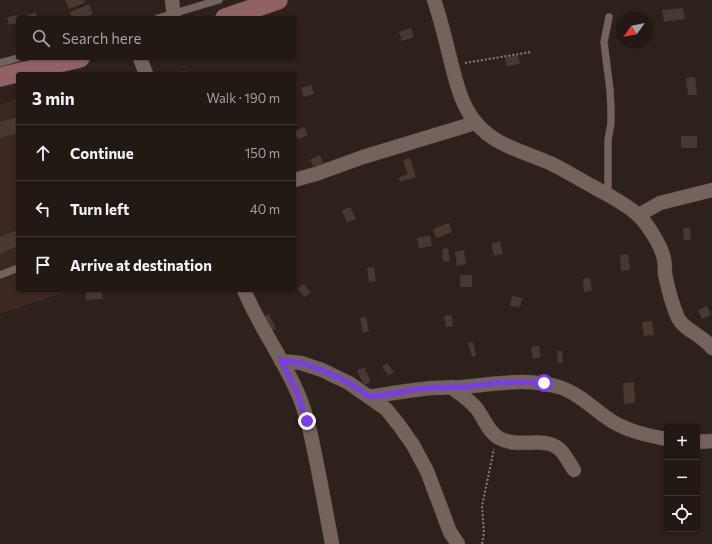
<!DOCTYPE html>
<meta charset="utf-8">
<style>
:root{--surface:#221814;--page:#2a211d;--text:#f1f3f6;--muted:#a2a0a0;--line:#3f3734}
body{margin:0;font-family:Commissioner,sans-serif;background:var(--page);color:var(--text)}
.controls{position:absolute;right:12px;bottom:12px;display:grid;overflow:hidden;border-radius:4px;box-shadow:0 1px 3px #0004}
.controls button{width:36px;height:36px;display:grid;place-items:center;padding:0;border:0;border-bottom:1px solid var(--line);background:var(--surface);color:var(--text);font:20px sans-serif}
.compass{position:absolute;left:616px;top:12px;width:36px;height:36px;border-radius:50%;background:var(--surface);box-shadow:0 1px 3px #0004;rotate:237deg}
.stop{position:absolute;width:12px;height:12px;margin:-9px;border:3px solid #7c3aed;border-radius:50%;background:#fff}
.stop.end{background:#7c3aed;border-color:#fff;box-shadow:0 1px 4px #0008}
.list{margin:0;padding:0;list-style:none}
h2{display:flex;justify-content:space-between;align-items:center;height:52px;margin:0;padding:0 16px;font-size:17px}
h2 small{font-size:13px;font-weight:400;color:var(--muted)}
.list li{display:grid;grid-template-columns:26px 1fr auto;gap:12px;align-items:center;box-sizing:border-box;height:56px;padding:0 16px;border-top:1px solid var(--line)}
.list b{display:block;font-size:15px;white-space:nowrap}
.list em{font-size:13px;font-style:normal;color:var(--muted)}
.icon{flex:none;width:22px;height:22px;fill:none;stroke:currentColor;stroke-width:2;stroke-linecap:round;stroke-linejoin:round}
.map{position:relative;flex:none;width:712px;height:544px;overflow:hidden}
.search{position:absolute;background:var(--surface);box-shadow:0 1px 3px #0004;left:16px;top:16px;width:280px;height:44px;display:flex;align-items:center;gap:10px;box-sizing:border-box;padding:0 14px;border-radius:4px;color:var(--muted);font-size:15px}
.panel{position:absolute;background:var(--surface);box-shadow:0 1px 3px #0004;left:16px;top:72px;width:280px;height:220px;border-radius:4px}
.map>svg:first-child{display:block}
.built{fill:#3c2821}
.building{fill:#473832}
.lines{fill:none;stroke-linecap:round;stroke-linejoin:round}
.service-casing{stroke:#493e3a;stroke-width:8}
.minor-casing{stroke:#493e3a;stroke-width:15}
.secondary-casing{stroke:#493e3a;stroke-width:20}
.path{stroke:#8c807b;stroke-width:2;stroke-dasharray:2 2;stroke-linecap:butt}
.service{stroke:#74635d;stroke-width:7}
.minor{stroke:#74635d;stroke-width:14}
.secondary{stroke:#906265;stroke-width:19}
.route{stroke:#7c3aed;stroke-width:5}
</style>
<div class="map">
<svg width="712" height="544" viewBox="0 0 712 544">
<rect width="100%" height="100%" fill="#2e201a"/>
<path class="built" d="M18 99V290H72L0 314V104Z"/>
<path class="building" d="M65 0H84L85 3 69 9Z
M89 4 93 14 83 18H72L70 12Z
M683 8 685 19 664 22 662 10Z
M35 12 38 18H22Z
M18 15V23L9 25 7 17Z
M411 28 414 37 402 41 399 32Z
M518 55 520 64 506 66 505 58Z
M185 71 186 74H173V73Z
M695 77 697 95H688L686 78Z
M311 85 314 94 304 97 301 88Z
M18 117V133L0 138V122Z
M304 127 308 135 298 139 294 132Z
M681 136H697V148H681Z
M320 155 324 164 314 168 310 160Z
M410 158 416 177 400 182 399 177 408 174 403 160Z
M350 207 356 219 347 223 342 210Z
M449 223 452 232 436 238 433 229Z
M683 228H690L691 240H684Z
M18 230V246L0 254V237Z
M430 235 432 246 419 248 417 238Z
M500 241 503 254 494 256 491 244Z
M448 248 450 261 443 262 442 249Z
M464 250 466 264 457 266 455 252Z
M628 254 630 270 621 271 620 255Z
M374 267 376 281 369 282 367 268Z
M460 275H472V287H460Z
M590 278 592 291 584 292 583 279Z
M304 284 311 293 304 297 298 288Z
M102 291 103 299 86 300V292Z
M512 296 522 298 520 307 510 306Z
M707 306 711 315 702 319 698 310Z
M269 314 276 329 267 333 260 318Z
M452 315 453 326 446 327 444 316Z
M366 317 369 331 363 333 360 318Z
M652 321 654 335 644 336 642 322Z
M473 342 476 356 472 357 468 343Z
M539 346 541 357 533 359 531 347Z
M557 351H562L563 363H558Z
M387 363 394 372 389 376 382 367Z
M364 367 371 382 364 385 357 371Z
M634 382 635 403 624 404 623 383Z"/>
<g class="lines">
<defs>
<path id="service" d="M158 18 219 0
M0 63 18 58
M608 195V140L611 123V110L610 90 604 42 609 17
M0 275 18 268"/>
<path id="minor" d="M172 0 174 18
M434 0C442 23 447 47 453 70 457 85 461 100 469 113 488 145 521 150 552 164 566 171 579 179 592 186 608 195 625 203 638 215 647 223 662 247 664 259 665 264 665 269 665 274 668 289 672 304 678 318 685 331 703 335 712 348
M140 58 146 74
M294 180 316 174 363 157 475 123
M639 215 660 203 712 190
M244 290C260 329 286 362 301 401 306 415 310 430 313 445 320 478 326 511 332 544
M281 361 301 363 322 370 349 383 386 409 399 425 413 445 427 471 450 532 458 544
M451 387C460 394 470 400 477 409 484 418 488 432 499 438 518 449 542 436 558 448 565 453 569 463 574 470
M369 397C387 394 405 391 423 389 436 387 450 388 463 387 495 384 530 377 562 388 582 395 597 413 615 423 631 432 649 436 667 439
M697 442 712 441"/>
<path id="secondary" d="M225 18 278 0
M0 77 80 58"/>
</defs>
<use href="#service" class="service-casing"/>
<use href="#minor" class="minor-casing"/>
<use href="#secondary" class="secondary-casing"/>
<path class="path" d="M465 63 531 52
M482 544 484 533 483 520 482 506 494 449"/>
<use href="#service" class="service"/>
<use href="#minor" class="minor"/>
<use href="#secondary" class="secondary"/>
</g>
<g class="lines">
<path class="route" d="M307 421 297 393 281 360 301 363 322 370 349 383 370 397 425 388 463 387 495 383 523 382 544 383"/>
</g>
</svg>
<div class="controls">
<button>+</button>
<button>−</button>
<button><svg class="icon" aria-label="locate" viewBox="0 0 24 24"><circle cx="12" cy="12" r="6"/><path d="M12 2v4M12 18v4M2 12h4M18 12h4"/></svg></button>
</div>
<svg class="compass" viewBox="-18 -18 36 36"><path d="M0-13l5 13h-10z" fill="#e53935"/><path d="M0 13l5-13h-10z" fill="#a2a0a0"/></svg>
<div class="stop" style="left:544px;top:383px"></div>
<div class="stop end" style="left:307px;top:421px"></div>
<div class="search"><svg class="icon" aria-label="search" viewBox="0 0 24 24"><circle cx="10" cy="10" r="6"/><path d="M15 15l6 6"/></svg>Search here</div>
<section class="panel">
<h2>3 min<small>Walk · 190 m</small></h2>
<ul class="list">
<li><svg class="icon" aria-label="ahead" viewBox="0 0 24 24"><path d="M12 20V5M6 11l6-6 6 6"/></svg><div><b>Continue</b></div><em>150 m</em></li>
<li><svg class="icon" aria-label="left" viewBox="0 0 24 24"><path d="M17 20v-9H6M10 6l-5 5 5 5"/></svg><div><b>Turn left</b></div><em>40 m</em></li>
<li><svg class="icon" aria-label="arrive" viewBox="0 0 24 24"><path d="M6 21V4h12l-3 4 3 4H6"/></svg><div><b>Arrive at destination</b></div></li>
</ul>
</section>
</div>
